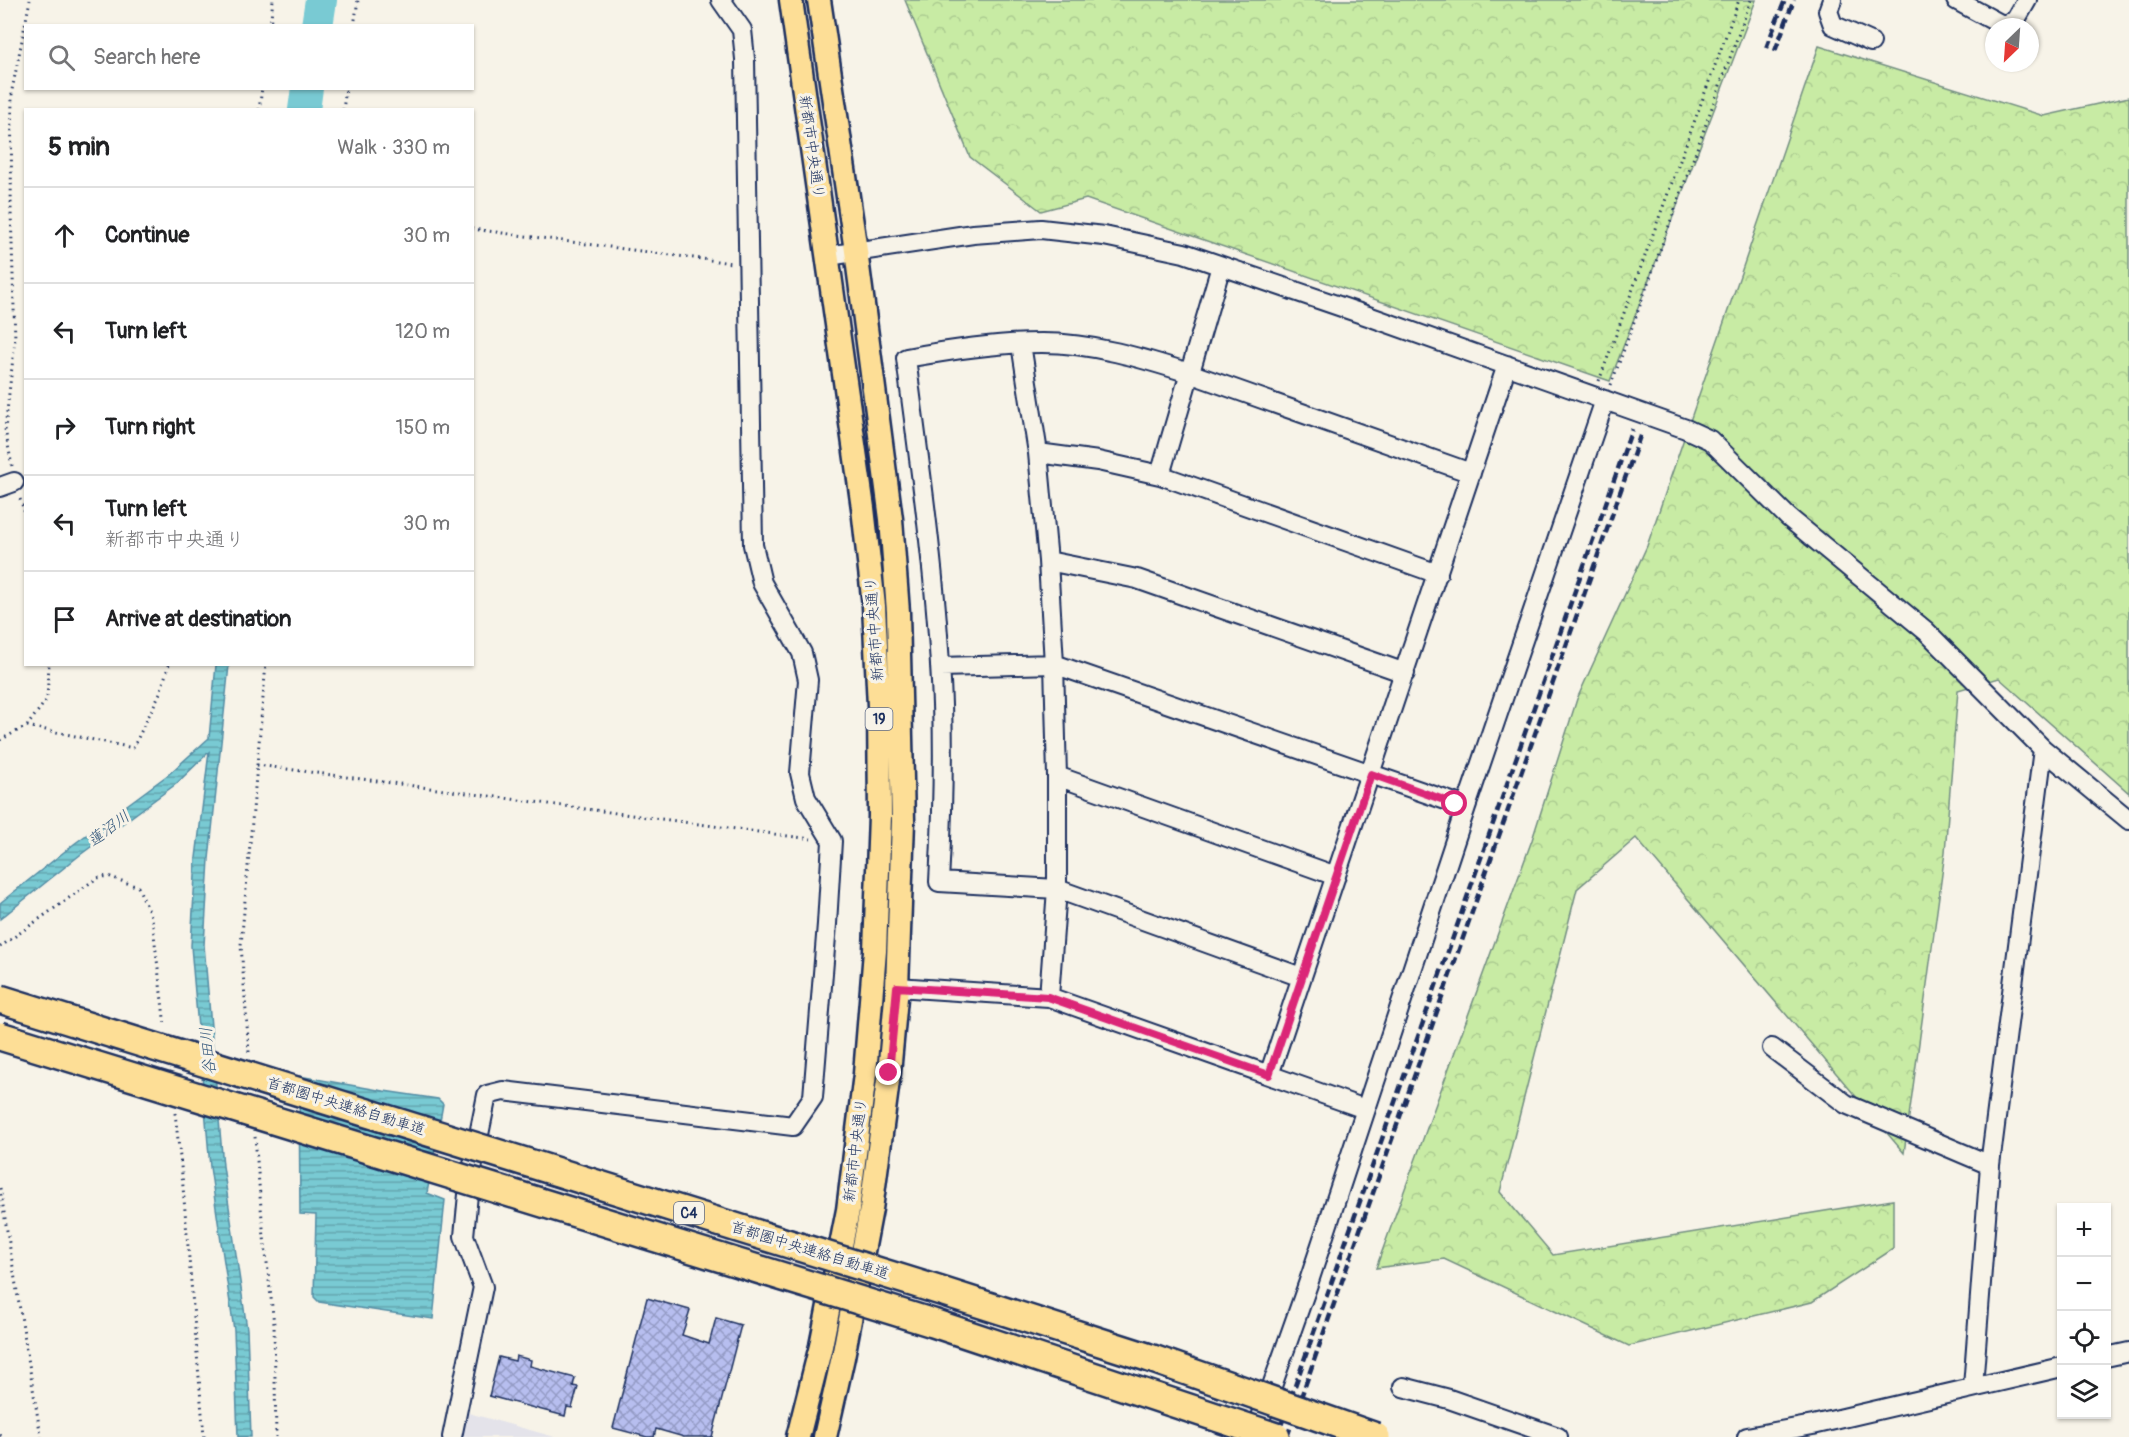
<!DOCTYPE html>
<meta charset="utf-8">
<style>
:root{--surface:#fff;--page:#f6f6f6;--text:#202124;--muted:#757577;--line:#e0e0e0}
body{margin:0;font-family:Pangolin,"Klee One",sans-serif;background:var(--page);color:var(--text)}
.controls{position:absolute;right:18px;bottom:18px;display:grid;overflow:hidden;border-radius:0px;box-shadow:0 2px 4px #0004}
.controls button{width:54px;height:54px;display:grid;place-items:center;padding:0;border:0;border-bottom:2px solid var(--line);background:var(--surface);color:var(--text);font:30px sans-serif}
.compass{position:absolute;left:1985px;top:18px;width:54px;height:54px;border-radius:50%;background:var(--surface);box-shadow:0 2px 4px #0004;rotate:205deg}
.stop{position:absolute;width:18px;height:18px;margin:-14px;border:4px solid #db2777;border-radius:50%;background:#fff}
.stop.end{background:#db2777;border-color:#fff;box-shadow:0 2px 6px #0008}
.list{margin:0;padding:0;list-style:none}
h2{display:flex;justify-content:space-between;align-items:center;height:78px;margin:0;padding:0 24px;font-size:26px}
h2 small{font-size:20px;font-weight:400;color:var(--muted)}
.list li{display:grid;grid-template-columns:39px 1fr auto;gap:18px;align-items:center;box-sizing:border-box;height:96px;padding:0 24px;border-top:2px solid var(--line)}
.list b{display:block;font-size:22px;white-space:nowrap}
.list p{margin:0;font-size:20px;white-space:nowrap;color:var(--muted)}
.list em{font-size:20px;font-style:normal;color:var(--muted)}
.icon{flex:none;width:33px;height:33px;fill:none;stroke:currentColor;stroke-width:2;stroke-linecap:round;stroke-linejoin:round}
.map{position:relative;flex:none;width:2129px;height:1437px;overflow:hidden}
.search{position:absolute;background:var(--surface);box-shadow:0 2px 4px #0004;left:24px;top:24px;width:450px;height:66px;display:flex;align-items:center;gap:15px;box-sizing:border-box;padding:0 21px;border-radius:0px;color:var(--muted);font-size:22px}
.panel{position:absolute;background:var(--surface);box-shadow:0 2px 4px #0004;left:24px;top:108px;width:450px;height:558px;border-radius:0px}
.map>svg:first-child{display:block}
.built{fill:#e4e3ea}
.forest{fill:url(#forest-crowns);stroke:#728d81;stroke-width:1.5}
.water{fill:url(#water-rules);stroke:#538ca4;stroke-width:1.5}
.lines{fill:none;stroke-linecap:round;stroke-linejoin:round}
.river{stroke:#79cad3;stroke-width:32}
.building{fill:url(#building-cross-hatch);stroke:#1b2f5e;stroke-width:1.5}
.minor-casing{stroke:#1b2f5e;stroke-width:22}
.major-casing{stroke:#1b2f5e;stroke-width:27}
.path{stroke:#1b2f5e;stroke-width:3;stroke-dasharray:1.5 4.5;stroke-linecap:butt}
.minor{stroke:#f7f3e8;stroke-width:18}
.major{stroke:#fdde96;stroke-width:22}
.rail{stroke:#1b2f5e;stroke-width:4.5;stroke-dasharray:9 4.5;stroke-linecap:butt}
.highway-bridge-casing{stroke:#1b2f5e;stroke-width:32;stroke-linecap:butt}
.highway-bridge{stroke:#fdde96;stroke-width:27}
.route{stroke:#db2777;stroke-width:8}
.labels{text-anchor:middle;stroke-width:6;stroke-linejoin:round;paint-order:stroke}
.shield{fill:#f7f3e8;stroke:#5d6a87;stroke-width:1.5}
.shield-label{font-size:14px;font-weight:bold;fill:#1b2f5e}
.street-label{font-size:15px;fill:#1b2f5e;stroke:#f7f3e8}
.water-label{font-size:16px;font-style:italic;fill:#32567b;stroke:#f7f3e8}
</style>
<div class="map">
<svg width="2129" height="1437" viewBox="0 0 2129 1437">
<defs>
<pattern id="forest-crowns" width="20" height="18" patternUnits="userSpaceOnUse" patternTransform="scale(1.5)"><rect width="20" height="18" fill="#c8eba4"/><path d="M2 6a3 3 0 1 1 6 0M12 15a3 3 0 1 1 6 0" fill="none" stroke="#abca90"/></pattern>
<pattern id="water-rules" width="6" height="5" patternUnits="userSpaceOnUse" patternTransform="scale(1.5)"><rect width="6" height="5" fill="#79cad3"/><path d="M0 2.5h6" fill="none" stroke="#62a4ae"/></pattern>
<pattern id="building-cross-hatch" width="8" height="8" patternUnits="userSpaceOnUse" patternTransform="scale(1.5)"><rect width="8" height="8" fill="#b7beef"/><path d="M0 0l8 8M0 8l8-8" fill="none" stroke="#949bc5"/></pattern>
</defs>
<rect width="100%" height="100%" fill="#f7f3e8"/>
<filter id="ink" filterUnits="userSpaceOnUse"><feTurbulence type="fractalNoise" baseFrequency=".0167" numOctaves="2"/><feDisplacementMap in="SourceGraphic" scale="12" xChannelSelector="R" yChannelSelector="G"/><feConvolveMatrix kernelMatrix="1 2 1 2 8 2 1 2 1" color-interpolation-filters="sRGB"/></filter>
<g filter="url(#ink)">
<path class="built" d="M465 1412 555 1437H460Z"/>
<path class="forest" d="M905 0H1756L1610 381 1086 199 1041 211 970 157Z
M1819 46 2044 116 2129 97V793L1999 678 1958 690 1945 852 1904 1153 1636 838 1577 889 1500 1192 1553 1255 1893 1200V1249L1812 1302 1629 1346 1444 1259 1376 1268 1532 840 1577 699 1647 546Z"/>
<path class="water" d="M216 665H229L209 859 204 945 223 1166 247 1329 251 1437H238L234 1330 210 1167 191 946 196 858 209 752 176 784 80 855 0 919V903L74 844 169 774 209 738Z
M299 1076 384 1091 438 1099 443 1104 427 1193 445 1200 433 1319 319 1302 314 1297 316 1215 300 1214Z"/>
<g class="lines">
<path class="river" d="M317 26 321 0
M304 110 307 88"/>
</g>
<path class="building" d="M647 1298 690 1310 682 1335 709 1344 716 1318 741 1325 712 1437H684L656 1429 654 1437H647L613 1428Z
M516 1356 531 1360 530 1366 575 1378 573 1386 578 1387 572 1408 567 1407 565 1416 489 1396 499 1357 515 1361Z"/>
<g class="lines">
<defs>
<path id="minor" d="M1832 0 1828 11 1833 25 1871 42
M1956 0 2002 25 2015 21 2027 0
M828 256 973 234 1041 229 1104 236 1184 253 1368 316 1686 429 1710 440 1788 517 1926 631 2043 749 2129 820
M1021 344 1038 453 1048 561 1054 664 1057 776V889L1049 997
M1038 453 1098 461 1160 475 1438 574
M1160 475 1221 266
M0 487 14 482
M1048 561 1137 579 1405 673
M940 667 1054 664 1466 807
M1057 776 1336 876
M1301 977 1057 889 939 882C943 810 945 737 940 665 934 562 919 460 906 358 951 350 996 343 1042 343 1092 343 1142 358 1189 373L1471 473
M897 987 1049 997 1365 1109
M1772 1048 1846 1104 1990 1165
M1269 1075 1507 365
M2106 1357 2129 1352
M1403 1387 1449 1399 1558 1437
M1973 1387 1990 1165 2043 749
M452 1437 483 1287 464 1236 469 1184 487 1095 503 1091 793 1126 813 1097 827 924 832 841 806 798 800 773 808 680 802 653 762 583 753 545 745 59 742 30 721 0
M1254 1437 1308 1284 1466 807 1605 400
M1747 1437 1813 1425 2062 1367"/>
<path id="major" d="M791 0 863 508 874 606 879 706 880 816 875 951 865 1074 848 1210 821 1346 798 1437
M819 0 856 251 891 519 898 612 903 821 897 987 889 1073 871 1209 843 1357 825 1437"/>
</defs>
<use href="#minor" class="minor-casing"/>
<use href="#major" class="major-casing"/>
<path class="path" d="M270 26 273 0
M354 26 358 0
M259 110 262 88
M343 110 346 88
M472 229 732 263
M1599 381 1739 0
M1611 385 1751 0
M12 466 5 429 15 340 11 211 12 90 30 0
M20 499 26 516
M27 726 133 748 160 693 169 664
M0 740 27 726 47 699 49 664
M257 765 811 839
M0 947 97 878 108 876 138 887 152 918 165 1026
M249 1052 241 945 266 664
M175 1113 182 1175 204 1437
M255 1137 262 1219 274 1324 276 1437
M0 1188 41 1437
M0 1435 5 1437"/>
<use href="#minor" class="minor"/>
<use href="#major" class="major"/>
<path class="rail" d="M1766 48 1785 0
M1775 51 1794 0
M1277 1437 1632 429
M1287 1437 1641 433"/>
<defs>
<path id="highway-bridge" d="M0 999 941 1291 1147 1357 1376 1437
M0 1036 933 1323 1276 1437"/>
</defs>
<use href="#highway-bridge" class="highway-bridge-casing"/>
<use href="#highway-bridge" class="highway-bridge"/>
</g>
</g>
<g class="lines" filter="url(#ink)">
<path class="route" d="M889 1073 897 987 1048 997 1269 1075 1371 774 1455 804"/>
</g>
<g class="labels">
<g class="shield">
<rect x="865.5" y="708" width="27" height="22" rx="4.5"/>
<rect x="674" y="1202" width="30" height="22" rx="4.5"/>
</g>
<g class="shield-label">
<text x="879" y="724">19</text>
<text x="689" y="1218">C4</text>
</g>
<g class="street-label">
<text transform="translate(812 147) rotate(82)" y="5">新都市中央通り</text>
<text transform="translate(874 629) rotate(-94)" y="5">新都市中央通り</text>
<text transform="translate(346 1106) rotate(17)" y="5">首都圏中央連絡自動車道</text>
<text transform="translate(855 1150) rotate(-83)" y="5">新都市中央通り</text>
<text transform="translate(810 1250) rotate(17)" y="5">首都圏中央連絡自動車道</text>
</g>
<g class="water-label">
<text transform="translate(108 828) rotate(-37)" y="6">蓮沼川</text>
<text transform="translate(207 1051) rotate(-95)" y="6">谷田川</text>
</g>
</g>
</svg>
<div class="controls">
<button>+</button>
<button>−</button>
<button><svg class="icon" aria-label="locate" viewBox="0 0 24 24"><circle cx="12" cy="12" r="6"/><path d="M12 2v4M12 18v4M2 12h4M18 12h4"/></svg></button>
<button><svg class="icon" aria-label="layers" viewBox="0 0 24 24"><path d="M12 4l9 5-9 5-9-5zM3 14l9 5 9-5"/></svg></button>
</div>
<svg class="compass" viewBox="-18 -18 36 36"><path d="M0-13l5 13h-10z" fill="#e53935"/><path d="M0 13l5-13h-10z" fill="#757577"/></svg>
<div class="stop" style="left:1455px;top:804px"></div>
<div class="stop end" style="left:889px;top:1073px"></div>
<div class="search"><svg class="icon" aria-label="search" viewBox="0 0 24 24"><circle cx="10" cy="10" r="6"/><path d="M15 15l6 6"/></svg>Search here</div>
<section class="panel">
<h2>5 min<small>Walk · 330 m</small></h2>
<ul class="list">
<li><svg class="icon" aria-label="ahead" viewBox="0 0 24 24"><path d="M12 20V5M6 11l6-6 6 6"/></svg><div><b>Continue</b></div><em>30 m</em></li>
<li><svg class="icon" aria-label="left" viewBox="0 0 24 24"><path d="M17 20v-9H6M10 6l-5 5 5 5"/></svg><div><b>Turn left</b></div><em>120 m</em></li>
<li><svg class="icon" aria-label="right" viewBox="0 0 24 24"><path d="M7 20v-9h11M14 6l5 5-5 5"/></svg><div><b>Turn right</b></div><em>150 m</em></li>
<li><svg class="icon" aria-label="left" viewBox="0 0 24 24"><path d="M17 20v-9H6M10 6l-5 5 5 5"/></svg><div><b>Turn left</b><p>新都市中央通り</p></div><em>30 m</em></li>
<li><svg class="icon" aria-label="arrive" viewBox="0 0 24 24"><path d="M6 21V4h12l-3 4 3 4H6"/></svg><div><b>Arrive at destination</b></div></li>
</ul>
</section>
</div>
